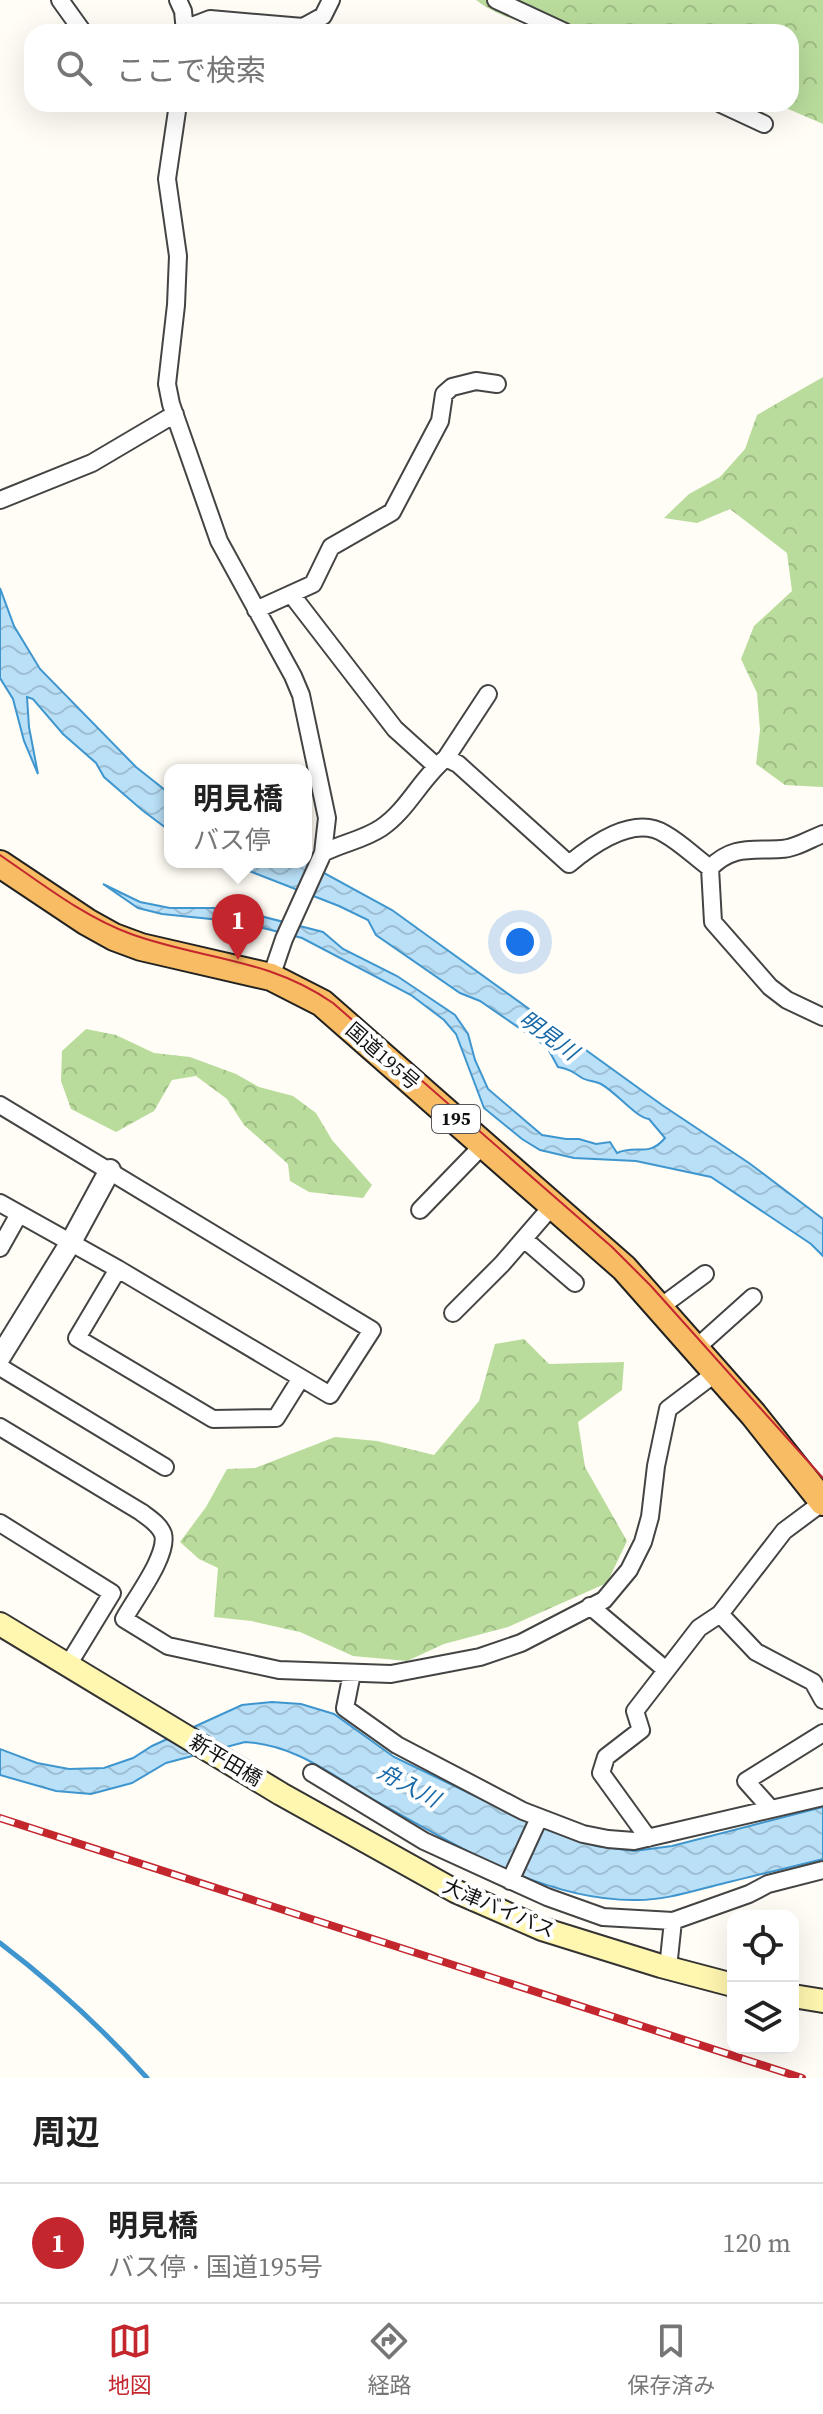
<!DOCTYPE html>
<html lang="ja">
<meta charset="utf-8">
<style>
:root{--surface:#fff;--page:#f2f2f2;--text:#222;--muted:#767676;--line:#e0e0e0;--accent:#c4262e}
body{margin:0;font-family:"Source Serif 4","Noto Sans JP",serif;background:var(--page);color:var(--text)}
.controls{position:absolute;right:24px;bottom:24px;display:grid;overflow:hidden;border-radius:16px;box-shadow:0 8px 32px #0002}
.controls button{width:72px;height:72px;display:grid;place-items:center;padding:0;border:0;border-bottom:2px solid var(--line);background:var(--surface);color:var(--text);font:40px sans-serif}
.you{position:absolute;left:520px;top:942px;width:28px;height:28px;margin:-20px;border:6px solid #fff;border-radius:50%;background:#1a73e8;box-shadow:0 0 0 12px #1a73e833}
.badge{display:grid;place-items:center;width:52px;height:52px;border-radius:50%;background:var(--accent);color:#fff;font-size:26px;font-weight:700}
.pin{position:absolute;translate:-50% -66px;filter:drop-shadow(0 2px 4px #0008)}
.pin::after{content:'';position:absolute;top:42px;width:28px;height:24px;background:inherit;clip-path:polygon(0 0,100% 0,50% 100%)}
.popup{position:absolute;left:164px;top:764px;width:148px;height:104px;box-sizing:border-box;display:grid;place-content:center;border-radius:16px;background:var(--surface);filter:drop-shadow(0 2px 6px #0005);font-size:26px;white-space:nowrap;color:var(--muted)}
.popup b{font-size:30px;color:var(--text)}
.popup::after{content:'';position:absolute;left:50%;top:100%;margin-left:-16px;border:16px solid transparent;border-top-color:var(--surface)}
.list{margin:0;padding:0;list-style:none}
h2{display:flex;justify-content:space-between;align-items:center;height:104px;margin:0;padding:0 32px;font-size:34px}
h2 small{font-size:26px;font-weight:400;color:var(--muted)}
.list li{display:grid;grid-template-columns:52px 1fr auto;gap:24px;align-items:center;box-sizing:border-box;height:120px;padding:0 32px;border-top:2px solid var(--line)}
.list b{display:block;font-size:30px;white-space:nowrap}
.list p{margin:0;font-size:26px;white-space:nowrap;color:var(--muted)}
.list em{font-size:26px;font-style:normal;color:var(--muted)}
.icon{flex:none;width:44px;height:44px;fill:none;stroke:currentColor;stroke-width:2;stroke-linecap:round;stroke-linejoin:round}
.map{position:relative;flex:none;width:823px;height:2078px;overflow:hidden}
.search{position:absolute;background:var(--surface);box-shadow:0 8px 32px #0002;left:24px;right:24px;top:24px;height:88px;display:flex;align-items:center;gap:20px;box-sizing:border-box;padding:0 28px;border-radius:24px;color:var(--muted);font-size:30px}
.sheet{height:224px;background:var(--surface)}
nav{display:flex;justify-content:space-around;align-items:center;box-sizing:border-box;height:112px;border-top:2px solid var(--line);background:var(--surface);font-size:22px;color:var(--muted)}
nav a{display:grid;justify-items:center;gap:4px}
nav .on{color:var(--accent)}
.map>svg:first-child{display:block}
.forest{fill:url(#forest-crowns)}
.water{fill:url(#water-waves);stroke:#3f96cf;stroke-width:2}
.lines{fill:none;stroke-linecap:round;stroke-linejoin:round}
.stream{stroke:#3f96cf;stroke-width:5}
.minor-casing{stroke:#444;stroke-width:20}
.tertiary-casing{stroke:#444;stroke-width:24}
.secondary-casing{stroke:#333;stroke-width:26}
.trunk-casing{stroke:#222;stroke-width:30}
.minor{stroke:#fff;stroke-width:16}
.tertiary{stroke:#fff;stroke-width:20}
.secondary{stroke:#fff6b0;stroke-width:22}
.trunk{stroke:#f7bc64;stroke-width:26}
.tram{stroke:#c4262e;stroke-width:2}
.rail-casing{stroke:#c4262e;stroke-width:8}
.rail{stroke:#fff;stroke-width:5;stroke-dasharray:15;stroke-linecap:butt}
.labels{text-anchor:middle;stroke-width:8;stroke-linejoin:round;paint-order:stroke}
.shield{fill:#fff;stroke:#585858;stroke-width:2}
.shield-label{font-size:18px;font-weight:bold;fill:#111}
.street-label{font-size:20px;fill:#111;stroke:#fff}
.water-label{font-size:22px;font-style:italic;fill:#1768a6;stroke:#fff}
</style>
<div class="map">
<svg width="823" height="2078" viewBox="0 0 823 2078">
<defs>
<pattern id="forest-crowns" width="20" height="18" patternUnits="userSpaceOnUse" patternTransform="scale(2)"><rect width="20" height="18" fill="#b9dc9c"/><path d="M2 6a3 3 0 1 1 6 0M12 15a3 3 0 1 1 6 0" fill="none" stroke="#9ebc85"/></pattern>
<pattern id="water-waves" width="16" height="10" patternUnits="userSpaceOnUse" patternTransform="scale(2)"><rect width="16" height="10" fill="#b9e0f7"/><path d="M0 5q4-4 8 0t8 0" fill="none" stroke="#9ebfd3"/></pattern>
</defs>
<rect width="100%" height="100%" fill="#fffdf5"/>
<path class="forest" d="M476 0H823V124L786 108 767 104H791V32H540C517 18 498 17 476 0Z
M823 377V787H822L785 785 756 764 760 730 757 693 741 659 754 626 792 591 787 553 730 509 697 523 664 518 689 494 720 477 745 449 757 415Z
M86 1029 116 1035 154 1053 190 1057 236 1074 259 1087 293 1096 316 1113 332 1140 372 1185 363 1198 309 1192 290 1181 288 1164 244 1125 227 1099 196 1076 172 1080 154 1111 116 1132 71 1109 61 1081 62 1051Z
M524 1339 549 1364 624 1362 622 1390 578 1422 585 1467 627 1541 607 1583 508 1627 444 1644 407 1661 353 1656 300 1632 251 1621 214 1617 218 1568 199 1559 180 1542 206 1507 227 1469 255 1468 335 1437 377 1441 434 1455 479 1401 495 1344Z"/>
<path class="water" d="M0 588 14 626 40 669 136 767 170 794V831L142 810 104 777 96 763 63 734 33 699 27 697 29 727 38 774 24 741 13 699 0 678Z
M226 862H304L392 910 662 1105 749 1163 823 1219V1256L811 1244 711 1177 636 1161 574 1158 540 1150 522 1139 484 1108 456 1034 444 1020 411 995 302 938 240 922 162 914 138 908 103 884 140 902 170 908H229L323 932 343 949 397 976 455 1015 468 1034 475 1060 488 1089 542 1135 566 1139H579L596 1144 610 1142 617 1153C637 1144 648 1158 665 1138L649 1119C635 1117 616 1092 601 1084 595 1081 587 1081 582 1078 573 1072 569 1069 558 1067L547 1047 480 1001 460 993 376 935 368 920 339 906Z
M272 1702 301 1704 334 1714 394 1757 519 1817 596 1846 634 1851 672 1846 823 1807V1859C788 1868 752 1876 717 1885 690 1892 661 1901 633 1900 543 1900 458 1846 381 1804 336 1779 299 1745 245 1742L166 1763 132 1783 91 1794 56 1791 0 1775V1749L37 1763 69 1769 104 1768 133 1758 152 1746 242 1705Z"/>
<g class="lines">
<path class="stream" d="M0 1943C54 1984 102 2028 147 2078"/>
<defs>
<path id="minor" d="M60 0 83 32
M178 0 183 11 185 32
M496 0 565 32
M184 29 210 19 303 27 323 16 331 0
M178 104 167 179 178 256 176 305 167 384 171 404 219 541 293 676 301 695 327 818 323 853 284 939 271 977
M721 104 764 124
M0 500 92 463 175 414
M291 594 395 729 436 766
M256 610 313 584 331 547 392 512 440 421 444 394 452 387 476 381 497 384
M446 758 488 694
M323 853C342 843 363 840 381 828 408 810 421 778 446 758L458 764 569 864C592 845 634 814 665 834 681 843 695 857 710 868 733 845 751 851 781 849 794 849 810 839 823 834
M710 868 713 922 770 987 787 1000 823 1017
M0 1105 372 1330 330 1395 118 1269 0 1203
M420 1210 484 1144
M524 1239 575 1283
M0 1248 19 1214
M118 1269 77 1338 213 1419 276 1418 301 1378
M659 1308 705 1274
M453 1313 502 1264 553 1205
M695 1349 753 1297
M0 1367 165 1467
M0 1427 141 1512C149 1518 159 1524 163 1534 169 1555 134 1600 124 1619L168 1646 279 1670 391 1674 480 1657 521 1643 604 1600 629 1570 643 1542 650 1517 656 1466 668 1409 717 1372
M0 1523 112 1593 68 1665
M590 1606 666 1670
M720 1614 756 1652 813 1682 823 1700
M352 1673 345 1708 397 1745 523 1811 583 1834 608 1839 634 1841 823 1797
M312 1773 424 1841 547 1897 603 1917 673 1921 668 1968
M771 1809 746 1781 823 1733
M648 1838 601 1773 606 1757 641 1730 635 1711 699 1628 720 1614 784 1531 823 1502
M510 1881 539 1818
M673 1921 749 1894 768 1884 823 1870"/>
<path id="tertiary" d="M0 1357 71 1242 110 1170"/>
<path id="secondary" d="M0 1624 281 1794 455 1891 542 1929 661 1966 733 1985
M793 1996 823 2001"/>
<path id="trunk" d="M0 864 87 922 114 937 141 947 271 977 322 1003 624 1268 753 1414 823 1502"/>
</defs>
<use href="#minor" class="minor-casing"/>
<use href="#tertiary" class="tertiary-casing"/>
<use href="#secondary" class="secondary-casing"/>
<use href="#trunk" class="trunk-casing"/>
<use href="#minor" class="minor"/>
<use href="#tertiary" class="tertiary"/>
<use href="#secondary" class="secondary"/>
<use href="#trunk" class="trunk"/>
<path class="tram" d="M0 855C41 883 84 917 131 934 203 960 266 957 333 1003L612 1247 651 1286 823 1478"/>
<defs>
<path id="rail" d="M0 1818 802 2078"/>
</defs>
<use href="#rail" class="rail-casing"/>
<use href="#rail" class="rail"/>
</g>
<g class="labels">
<rect class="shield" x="432" y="1105" width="48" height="28" rx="6"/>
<g class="shield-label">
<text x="456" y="1125">195</text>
</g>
<g class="street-label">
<text transform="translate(383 1056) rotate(41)" y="7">国道195号</text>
<text transform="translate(226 1760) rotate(31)" y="7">新平田橋</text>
<text transform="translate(499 1908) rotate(23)" y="7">大津バイパス</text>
</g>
<g class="water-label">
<text transform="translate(549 1035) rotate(36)" y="8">明見川</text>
<text transform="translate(409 1785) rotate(28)" y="8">舟入川</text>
</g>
</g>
</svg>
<div class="controls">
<button><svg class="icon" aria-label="locate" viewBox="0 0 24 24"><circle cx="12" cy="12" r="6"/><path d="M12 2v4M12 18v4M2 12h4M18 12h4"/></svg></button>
<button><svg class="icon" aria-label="layers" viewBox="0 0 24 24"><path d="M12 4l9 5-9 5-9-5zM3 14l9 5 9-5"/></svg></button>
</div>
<div class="you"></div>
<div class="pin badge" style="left:238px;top:960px">1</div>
<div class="popup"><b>明見橋</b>バス停</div>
<div class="search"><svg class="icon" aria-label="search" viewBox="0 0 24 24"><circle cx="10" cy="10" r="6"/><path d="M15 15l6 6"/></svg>ここで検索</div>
</div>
<section class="sheet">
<h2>周辺<small></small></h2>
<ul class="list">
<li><span class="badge">1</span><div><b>明見橋</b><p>バス停 · 国道195号</p></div><em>120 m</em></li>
</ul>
</section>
<nav>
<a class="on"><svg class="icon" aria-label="map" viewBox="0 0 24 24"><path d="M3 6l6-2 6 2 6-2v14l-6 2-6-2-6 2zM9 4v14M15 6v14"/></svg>地図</a>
<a><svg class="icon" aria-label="directions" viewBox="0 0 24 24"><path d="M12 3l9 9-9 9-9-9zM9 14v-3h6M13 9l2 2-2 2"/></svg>経路</a>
<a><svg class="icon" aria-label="saved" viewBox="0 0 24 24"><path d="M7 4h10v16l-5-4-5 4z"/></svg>保存済み</a>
</nav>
